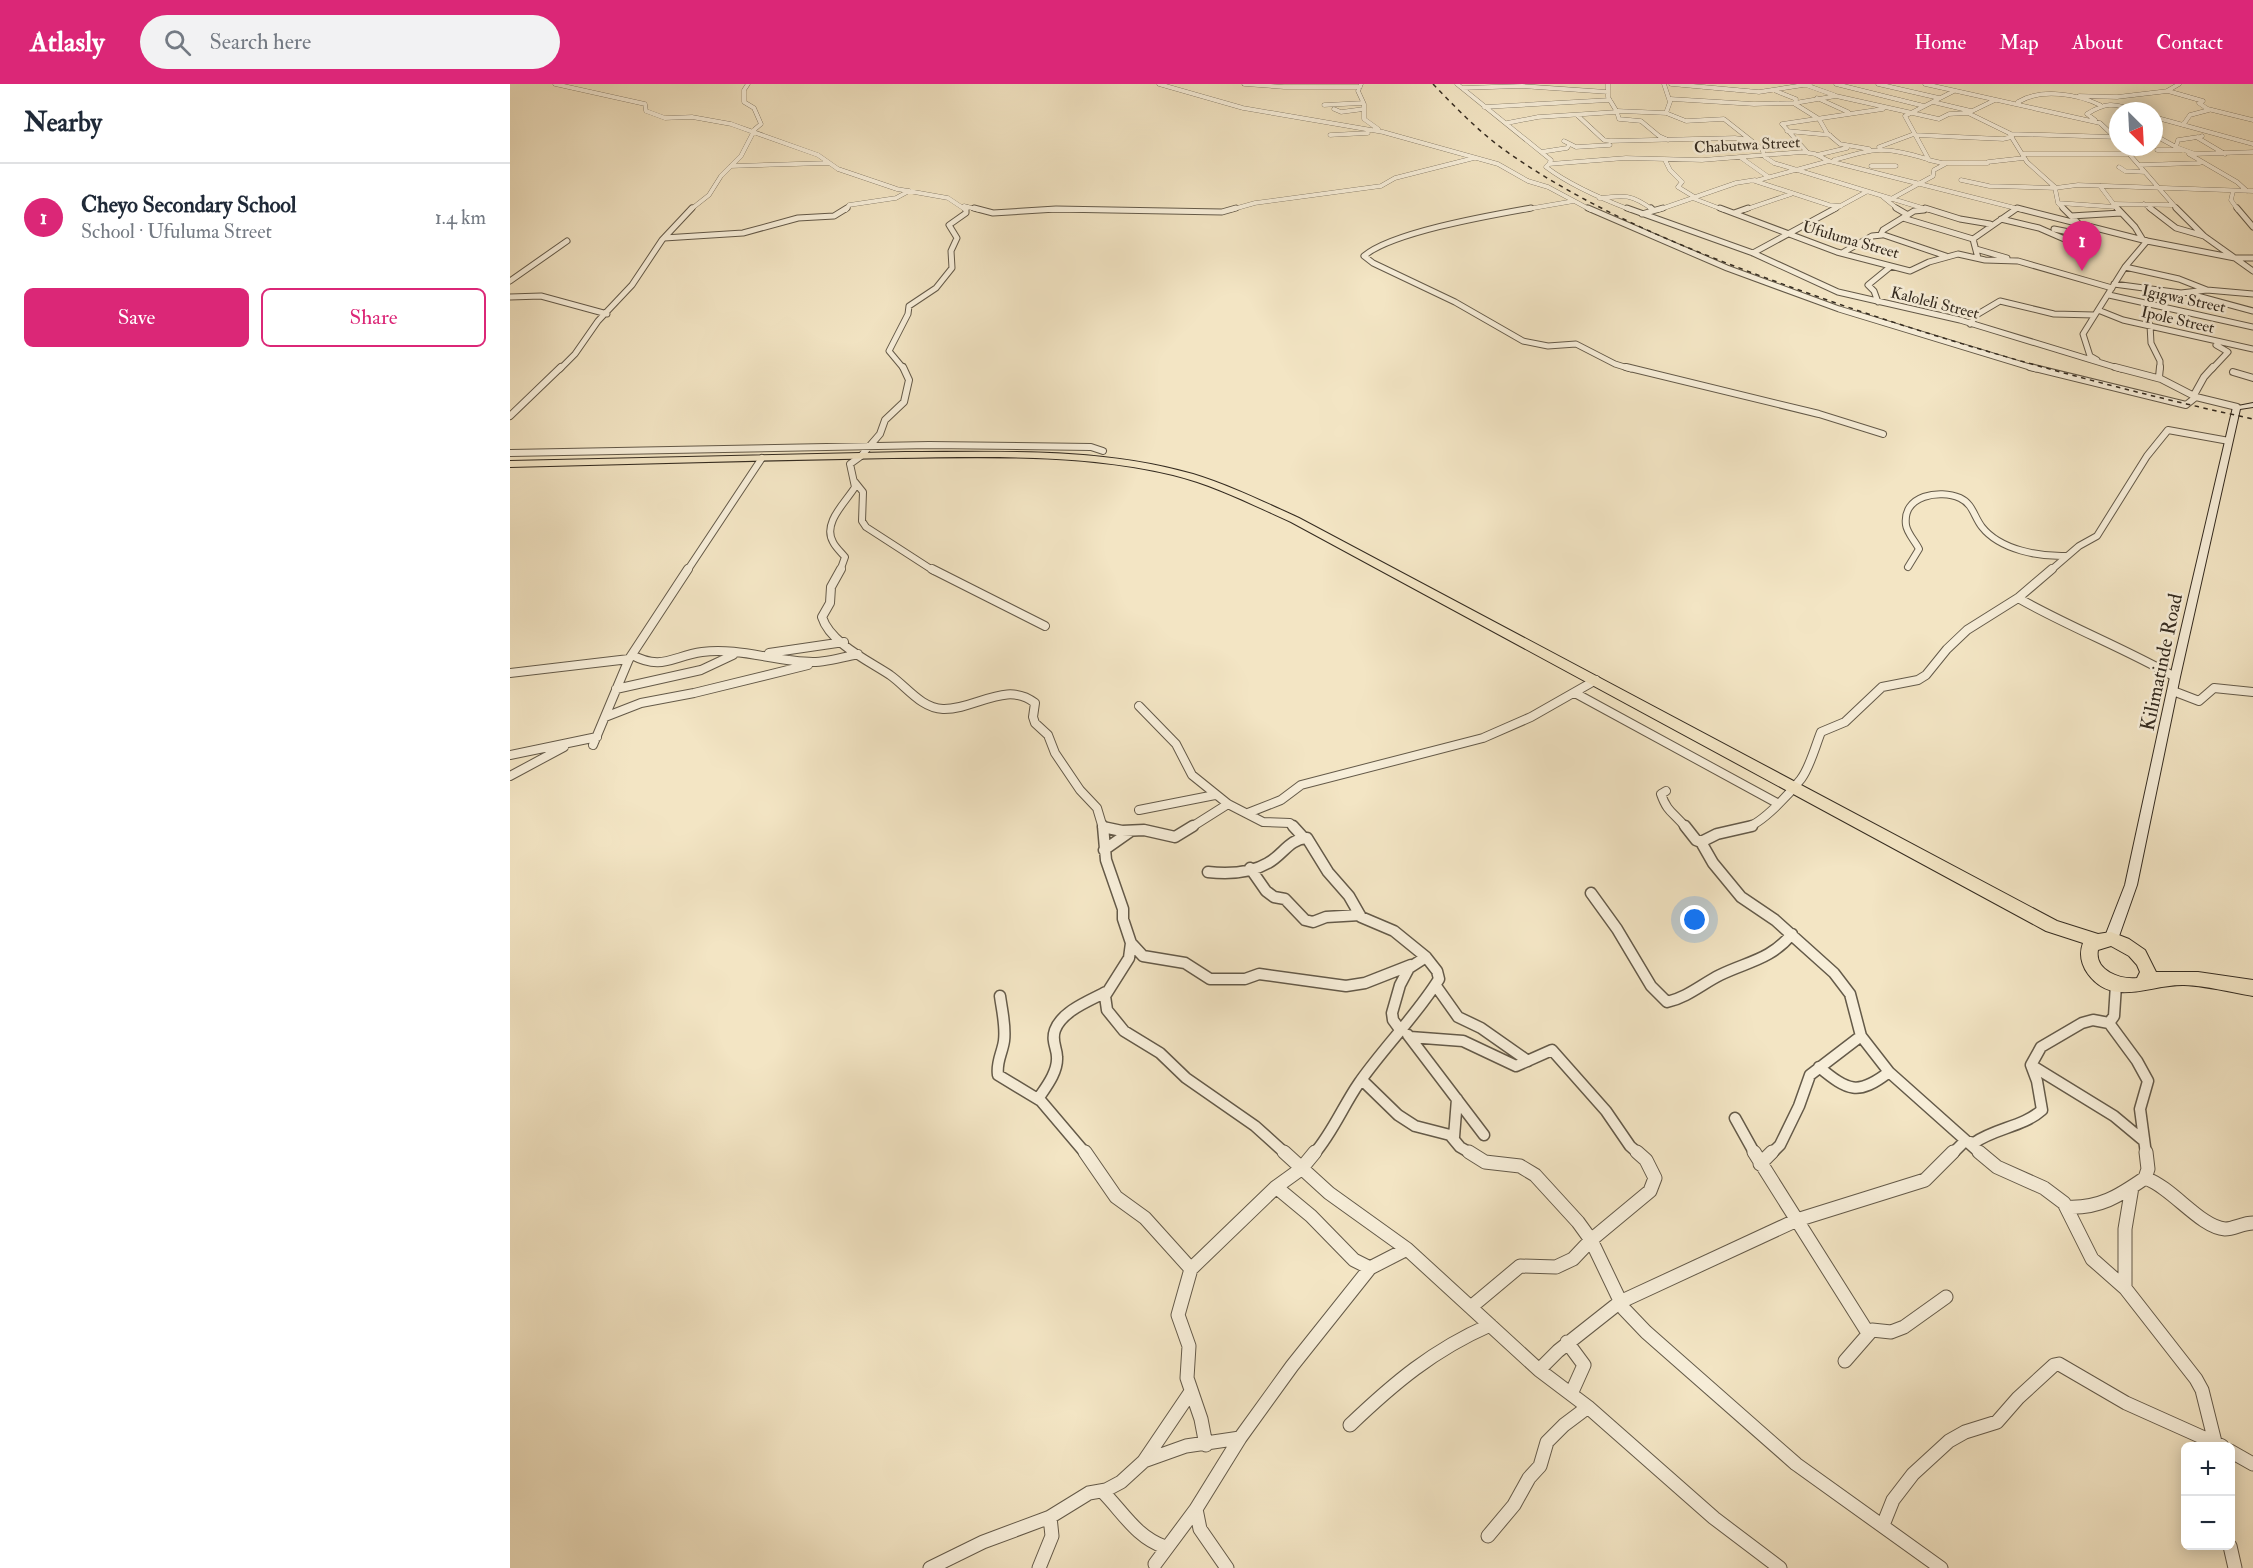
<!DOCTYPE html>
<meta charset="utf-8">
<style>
:root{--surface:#fff;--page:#f2f2f3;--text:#1f2937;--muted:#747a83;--line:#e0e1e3;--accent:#db2777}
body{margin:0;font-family:"IM FELL Double Pica",serif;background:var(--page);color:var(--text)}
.controls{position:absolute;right:18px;bottom:18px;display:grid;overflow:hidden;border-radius:9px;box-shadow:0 3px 15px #0003}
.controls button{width:54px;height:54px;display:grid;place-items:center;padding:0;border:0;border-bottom:2px solid var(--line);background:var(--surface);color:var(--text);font:30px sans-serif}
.compass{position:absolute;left:1599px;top:18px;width:54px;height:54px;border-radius:50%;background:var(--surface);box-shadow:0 3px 15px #0003;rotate:156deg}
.you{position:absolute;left:1185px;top:836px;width:21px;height:21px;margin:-15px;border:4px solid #fff;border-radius:50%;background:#1a73e8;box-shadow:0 0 0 9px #1a73e833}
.badge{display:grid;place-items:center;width:39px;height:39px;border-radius:50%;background:var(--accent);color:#fff;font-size:20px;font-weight:700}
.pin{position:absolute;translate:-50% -50px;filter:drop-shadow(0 2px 3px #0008)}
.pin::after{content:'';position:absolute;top:32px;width:21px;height:18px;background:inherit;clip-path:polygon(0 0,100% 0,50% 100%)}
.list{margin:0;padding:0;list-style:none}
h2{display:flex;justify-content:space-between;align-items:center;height:78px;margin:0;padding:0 24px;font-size:26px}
h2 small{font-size:20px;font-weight:400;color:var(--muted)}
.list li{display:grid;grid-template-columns:39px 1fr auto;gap:18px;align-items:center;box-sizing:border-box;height:108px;padding:0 24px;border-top:2px solid var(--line)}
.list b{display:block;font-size:22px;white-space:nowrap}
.list p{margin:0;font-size:20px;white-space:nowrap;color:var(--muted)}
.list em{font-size:20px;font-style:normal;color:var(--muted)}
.actions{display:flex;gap:12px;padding:18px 24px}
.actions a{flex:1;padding:14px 0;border:2px solid var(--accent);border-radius:9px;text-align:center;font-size:21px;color:var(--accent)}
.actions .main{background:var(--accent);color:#fff}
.icon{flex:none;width:33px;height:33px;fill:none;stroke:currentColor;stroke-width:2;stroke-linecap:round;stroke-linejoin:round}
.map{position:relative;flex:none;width:1743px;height:1484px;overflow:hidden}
header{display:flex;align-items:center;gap:36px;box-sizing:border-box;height:84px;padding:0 30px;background:var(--accent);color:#fff}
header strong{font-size:28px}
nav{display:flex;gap:33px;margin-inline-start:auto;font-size:21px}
.search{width:420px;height:54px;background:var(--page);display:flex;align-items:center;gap:15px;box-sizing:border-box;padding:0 21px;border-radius:33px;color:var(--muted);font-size:22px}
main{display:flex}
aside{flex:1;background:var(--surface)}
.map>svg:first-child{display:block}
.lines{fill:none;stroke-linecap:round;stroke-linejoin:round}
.minor-far5-casing{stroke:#645a49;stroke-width:4.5}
.minor-far4-casing{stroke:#645a49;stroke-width:7}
.minor-far3-casing{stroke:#645a49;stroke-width:8}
.minor-far2-casing{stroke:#645a49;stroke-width:10}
.minor-far1-casing{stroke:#645a49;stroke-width:13}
.minor-casing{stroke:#645a49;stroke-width:15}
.secondary-casing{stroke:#342b20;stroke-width:2}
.trunk-casing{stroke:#342b20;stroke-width:2}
.minor-far5{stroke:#f7eed9;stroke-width:4}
.minor-far4{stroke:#f7eed9;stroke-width:5}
.minor-far3{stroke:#f7eed9;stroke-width:6}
.minor-far2{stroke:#f7eed9;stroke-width:8}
.minor-far1{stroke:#f7eed9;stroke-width:10}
.minor{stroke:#f7eed9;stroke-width:13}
.secondary{fill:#f7eed9;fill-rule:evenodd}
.trunk{fill:#f3e5c4;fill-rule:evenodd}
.rail{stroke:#342b20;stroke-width:1.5;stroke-dasharray:4.5 4.5;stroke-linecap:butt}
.labels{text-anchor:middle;stroke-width:5;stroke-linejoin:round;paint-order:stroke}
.far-street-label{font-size:16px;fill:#342b20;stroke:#f7eed9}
.street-label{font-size:20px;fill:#342b20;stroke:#f7eed9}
</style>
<header>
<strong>Atlasly</strong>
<div class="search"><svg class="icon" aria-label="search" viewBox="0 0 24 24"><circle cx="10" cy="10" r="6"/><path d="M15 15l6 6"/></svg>Search here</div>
<nav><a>Home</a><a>Map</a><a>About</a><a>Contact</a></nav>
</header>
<main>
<aside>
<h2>Nearby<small></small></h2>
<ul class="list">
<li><span class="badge">1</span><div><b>Cheyo Secondary School</b><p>School · Ufuluma Street</p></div><em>1.4 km</em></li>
</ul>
<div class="actions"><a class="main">Save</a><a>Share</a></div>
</aside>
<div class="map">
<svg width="1743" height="1484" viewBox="0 0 1743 1484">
<rect width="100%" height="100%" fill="#f3e5c4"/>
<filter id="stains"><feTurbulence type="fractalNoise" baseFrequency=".00333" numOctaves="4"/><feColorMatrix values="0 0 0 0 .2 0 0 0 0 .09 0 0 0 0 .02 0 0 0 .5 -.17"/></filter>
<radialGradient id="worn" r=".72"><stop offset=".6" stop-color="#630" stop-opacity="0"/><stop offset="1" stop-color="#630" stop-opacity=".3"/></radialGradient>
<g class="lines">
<defs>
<path id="minor-far5" d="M45 0 135 20 136 27 155 34 182 33 221 40 308 71 328 85 387 105 438 114 456 126
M649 0 733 24 873 48 988 80 1018 97 1038 103 1081 126
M734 0 774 3H850
M851 0 848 7 854 20V35L868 45
M947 0 1041 76 1039 80
M1161 0 1249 8 1300 0
M1326 0 1414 22
M1368 0 1429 14
M1415 0 1590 39 1608 56
M1296 1 1324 11
M952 4 1012 2 1098 8
M1266 7 1286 15 1285 20 1309 35 1317 49 1330 60 1359 65
M1444 7 1395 32 1419 76 1432 79H1478
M1657 7 1669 0
M1569 12 1607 13 1658 7 1693 17 1689 19 1699 26 1680 31 1673 41
M1307 14 1338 28
M1161 15 1244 20 1285 19 1326 12 1429 35 1439 30 1458 29 1485 16
M1423 18 1461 27
M814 21 853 19
M1510 21 1508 18C1531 4 1567 10 1590 21
M974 23 1100 16
M824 25 831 28 854 25
M1698 25 1743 36
M1108 27 1156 29 1160 18 1154 0
M1107 28 1109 35 1131 37 1149 52 1158 56
M1156 29 1176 37 1214 35 1252 65 1255 73 1264 79 1419 126
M1458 29 1501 50 1606 53
M1067 31 1094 56 1100 57 1225 54 1240 56
M1644 33 1743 60
M1585 36 1577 30C1594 19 1605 18 1623 27
M997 39 1028 33 1107 28 1098 13V0
M1277 47 1320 51
M1499 49 1517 78 1546 104
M820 51 858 49
M1405 51 1493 55 1502 53
M1644 51 1666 63
M1692 52 1688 54 1715 70
M1688 53 1668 56 1666 63 1685 70 1743 68
M1054 57 1066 63 1100 61
M1369 63 1404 50
M1613 63 1668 126
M1647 66H1672
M1031 68 1057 64 1059 61
M1297 68 1272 40 1373 25
M1513 70H1620
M1679 70 1727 98 1737 107
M1307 71 1337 64
M1230 73 1257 92
M1155 76 1160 86 1172 98 1168 103 1186 114
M1324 76C1367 64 1373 62 1417 75
M1319 77 1245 97 1319 121 1331 122
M1478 78 1514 74
M1629 81 1690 79
M221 82 319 79
M1361 82H1386
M1609 83 1615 87 1635 88
M1451 96 1479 102 1545 104
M1590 102 1608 126
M1723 107 1721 116 1728 126
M1373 113 1389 126
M1089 114C1114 111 1122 110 1143 126
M1185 115 1214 126
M1381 115 1423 92 1424 86 1437 79
M1548 119 1606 123
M1605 120 1662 121
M1634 120 1642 126
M454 122 470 126
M180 126 199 111 211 92 231 72 245 45 251 40 244 24 234 18V6L238 0
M336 126 339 121 386 114 399 107
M533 126H591
M720 126 745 119 871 102 885 94 964 74
M1012 126 1064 117
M1121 126C1092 115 1061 102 1036 83L1039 80 1116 74 1192 76 1293 68 1305 70 1319 77 1513 126
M1148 126 1226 99 1245 96
M1234 126 1281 110
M1323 126 1356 108
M1555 126 1548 119 1545 104 1568 101 1743 107"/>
<path id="minor-far4" d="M464 124 483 129 546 125 712 128 726 124
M1021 124C982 131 882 148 854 172L863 179 945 218 1013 257 1038 262 1066 260 1105 280 1121 285
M1078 124 1217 184 1329 225 1526 285
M1117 124 1243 169 1328 208 1450 236 1611 285
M1141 124 1143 126
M1210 124 1327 168 1400 187 1419 178 1448 170 1475 176 1508 177 1602 204
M1386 124 1398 131
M1415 124 1450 135 1480 140
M1507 124 1637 157 1725 174H1743
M1553 124 1569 140
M1607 124 1625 143 1633 156
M1640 124 1666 144 1694 152
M1666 124 1694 152 1743 187
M1727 124 1743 143
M1414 126 1404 127 1373 146 1371 150 1436 172
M1224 129 1238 124
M1132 130 1153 124
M1561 132 1611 129
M1393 134 1463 155
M1491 135 1529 144 1559 157
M1544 145 1569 150
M154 154 233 149 288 134 324 132 337 124
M1573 163 1561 160 1559 157 1578 143
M1466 165 1497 174
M1243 169 1326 124
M1332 169 1362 152 1372 151
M1468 174 1463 155 1506 125
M1615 183 1669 195 1697 206
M0 197 57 157
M1604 200 1671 209 1697 206 1743 210
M1680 210 1743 227
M1599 211 1743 243
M0 213 31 212 97 230
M1368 218 1364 207 1358 201 1380 183
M1588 226 1613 236 1743 265
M1460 240 1468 230 1490 217 1544 230 1584 231
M1640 241 1641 259 1650 277V285
M1587 276 1580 272 1573 250 1615 183 1637 157
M50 285 65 270 88 237 122 201 152 156 182 124
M394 285 379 267 398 230 399 222 426 204 442 184 441 167 447 154 439 141 456 129V124
M1702 285 1718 268 1706 261"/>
<path id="minor-far3" d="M1116 283 1309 330 1373 350
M1520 283 1676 321 1686 313
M1605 283 1651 295 1686 313 1727 323
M1650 283 1649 293 1651 295
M1723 288 1743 294
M1684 311 1694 293 1703 283
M0 332 51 283
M0 369 419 361 581 363 593 367
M345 398 353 408 352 437 356 443 424 487
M1398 483 1409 465C1405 457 1397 449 1396 441 1392 411 1430 405 1450 414 1463 420 1464 433 1472 443 1490 466 1530 473 1557 472
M177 487 252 374
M330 487 335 473C331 468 326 464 323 458 312 439 336 418 345 403L340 380 351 372 370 350 375 336 394 318 399 296 393 283
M1540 487 1569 462 1587 452 1637 372 1658 346 1719 357"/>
<path id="minor-far2" d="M331 485 321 503 320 519 312 533C320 559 359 577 380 591 397 603 411 624 433 625 465 626 496 596 525 619L523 633 525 639 538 651 545 669 570 706 587 724 593 744
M422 485 535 542
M1508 514C1559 543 1614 564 1665 593
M259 569 334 558
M122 571C152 587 163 572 192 568 229 563 266 578 303 578 317 578 334 573 348 570
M0 589 119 575
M106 605 191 586 223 571
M1663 607 1689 617 1704 604 1743 608
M1065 609 1267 719
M629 622 666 660 682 691 718 720 753 738 780 739 784 744
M95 633 131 619 184 609 298 581
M83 661 119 575 178 485
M0 671 87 653
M0 692 54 663
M1156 707 1151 710C1158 730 1164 728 1176 744
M629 726 705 711
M738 729 771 716 791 701 973 654 1021 633 1086 596
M593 743 596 744
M680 744 718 720
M1235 744C1252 740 1280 709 1291 695 1300 683 1305 663 1311 648L1335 638 1372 603 1408 596 1416 591 1437 565 1457 546 1508 514 1542 485"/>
<path id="minor-far1" d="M593 742 596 776 613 825V835L621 859 619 874 595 912 597 926 614 947 650 969 676 994 745 1042 776 1070
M783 742 793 753
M1175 742 1186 756 1191 758
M1242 742 1207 750 1191 758 1203 779 1231 813 1265 836 1324 889 1340 910 1351 952 1379 988 1471 1070
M593 743 612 747 634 746 665 753 683 742
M594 766 621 747
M740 784 756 807 764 813 775 815 795 836 803 838 816 833 850 831
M698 788C717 790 741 789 758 779 773 771 779 755 797 754L818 788 839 812 851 833 884 847 916 873 927 887 929 895C906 932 874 963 849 999 833 1022 823 1048 804 1070
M1081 809 1107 845 1141 902 1157 918C1178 913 1192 900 1210 891 1239 877 1260 876 1282 850
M621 859 633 872 675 879 700 895H735L749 890 836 902 855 899 901 881
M1606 901 1604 932 1599 939 1627 977 1638 997 1630 1025 1636 1070
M926 902 948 933 971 944 1018 977
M490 912C492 927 496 942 494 957 492 970 486 978 488 991L531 1017 576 1070
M891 947 883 936 882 929 890 901 899 884 916 873
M898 951 974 1051
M900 953 953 957 1006 982 1042 966 1096 1027 1120 1062 1129 1070
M1521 981 1604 1032 1634 1057
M1309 983C1338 1007 1348 1012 1379 988
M852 996 888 1031 905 1042 940 1051 950 1063 962 1070
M528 1015C536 1003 548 988 547 973 547 964 541 957 545 946 552 927 579 917 596 908
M1225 1034 1245 1070
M944 1053 947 1015
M1261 1070 1270 1061 1289 1022 1300 991 1351 952
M1442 1070 1455 1057 1464 1059C1485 1044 1513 1043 1532 1026L1527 997 1521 981 1531 963 1572 939 1583 936 1599 939"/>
<path id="minor" d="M575 1068 606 1113 635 1134 681 1185
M774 1068 819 1109 897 1165 1029 1286 1078 1323 1204 1434 1270 1484
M959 1068 975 1078 1010 1082 1025 1091 1068 1138 1081 1156 1114 1225 1136 1248 1286 1380 1431 1484
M1244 1068 1358 1249
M1469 1068 1487 1083 1534 1104 1554 1119 1582 1175 1615 1204 1686 1295 1692 1306 1706 1362
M1250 1080 1262 1068
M1635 1094 1638 1085 1636 1068
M766 1103 801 1132 844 1176 860 1184
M1556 1123C1589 1125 1609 1112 1635 1094 1663 1104 1690 1143 1715 1145 1724 1145 1733 1139 1743 1139
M1615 1204V1145L1622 1103
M961 1223 1010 1182 1046 1183 1063 1175 1081 1156 1140 1107 1145 1094 1136 1076 1127 1068
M1057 1258 1074 1281 1061 1310
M1335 1277 1362 1246 1381 1248 1394 1243 1436 1213
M1029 1286 1048 1267 1110 1218 1287 1136 1415 1096 1443 1068
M840 1341C884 1299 923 1266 980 1241
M696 1361 691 1335 677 1294 679 1262 668 1231 681 1185 766 1103 791 1085 805 1068
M1720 1367 1743 1380
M634 1377 676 1362 730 1354
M592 1407C613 1428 626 1453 655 1463
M686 1425 690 1445 717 1484
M1373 1441 1383 1416 1403 1390 1439 1357 1455 1348 1487 1338 1508 1314 1544 1281 1549 1280 1616 1319 1712 1362
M978 1452 1004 1421 1019 1394 1030 1382 1037 1358 1054 1341 1078 1323
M1720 1462 1725 1484
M645 1480 686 1425 730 1354 782 1282 860 1184 897 1165
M420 1484 473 1458 540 1433 579 1409 596 1406 611 1398 634 1377 680 1309
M529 1484 542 1452 540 1433"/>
<path id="secondary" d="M1743 319V323L1730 325 1670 593 1627 801 1608 855 1606 859 1601 861 1596 859 1594 855 1615 801 1660 593 1723 323Z"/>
<path id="trunk" d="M395 368C490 368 590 363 683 390 719 401 754 418 789 434L1547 837 1588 850 1601 848 1619 855 1635 866 1646 888H1688L1743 896V912C1720 908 1697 902 1674 901 1640 900 1603 924 1578 890 1571 880 1569 870 1573 859L1536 847 781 438C743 421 704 401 663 391 572 369 475 373 382 374 255 376 127 380 0 383V377ZM1601 862 1619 872 1627 881 1630 888 1627 894C1611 896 1584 887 1588 866Z"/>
</defs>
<use href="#minor-far5" class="minor-far5-casing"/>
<use href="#minor-far4" class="minor-far4-casing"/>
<use href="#minor-far3" class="minor-far3-casing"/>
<use href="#minor-far2" class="minor-far2-casing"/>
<use href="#minor-far1" class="minor-far1-casing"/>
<use href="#minor" class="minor-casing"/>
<use href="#secondary" class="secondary-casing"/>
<use href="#trunk" class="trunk-casing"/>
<use href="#minor-far5" class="minor-far5"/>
<use href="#minor-far4" class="minor-far4"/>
<use href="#minor-far3" class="minor-far3"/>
<use href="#minor-far2" class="minor-far2"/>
<use href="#minor-far1" class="minor-far1"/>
<use href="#minor" class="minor"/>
<use href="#secondary" class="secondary"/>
<use href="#trunk" class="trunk"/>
<path class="rail" d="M923 0C947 25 971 50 1000 70 1097 137 1210 178 1320 217 1459 265 1600 304 1743 335"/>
</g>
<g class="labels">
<g class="far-street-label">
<text transform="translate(1237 60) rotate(-3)" y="6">Chabutwa Street</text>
<text transform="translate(1341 155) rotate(16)" y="6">Ufuluma Street</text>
<text transform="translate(1674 214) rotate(12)" y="6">Igigwa Street</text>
<text transform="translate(1425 218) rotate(14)" y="6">Kaloleli Street</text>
<text transform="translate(1668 235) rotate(13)" y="6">Ipole Street</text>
</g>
<g class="street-label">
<text transform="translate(1651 578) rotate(-78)" y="7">Kilimatinde Road</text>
</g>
</g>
<rect width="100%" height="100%" filter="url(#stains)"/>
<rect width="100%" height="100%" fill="url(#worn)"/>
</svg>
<div class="controls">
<button>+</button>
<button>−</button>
</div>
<svg class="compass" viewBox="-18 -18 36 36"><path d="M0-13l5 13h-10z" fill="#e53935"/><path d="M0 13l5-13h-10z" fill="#747a83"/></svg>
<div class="you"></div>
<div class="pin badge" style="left:1572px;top:187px">1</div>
</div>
</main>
